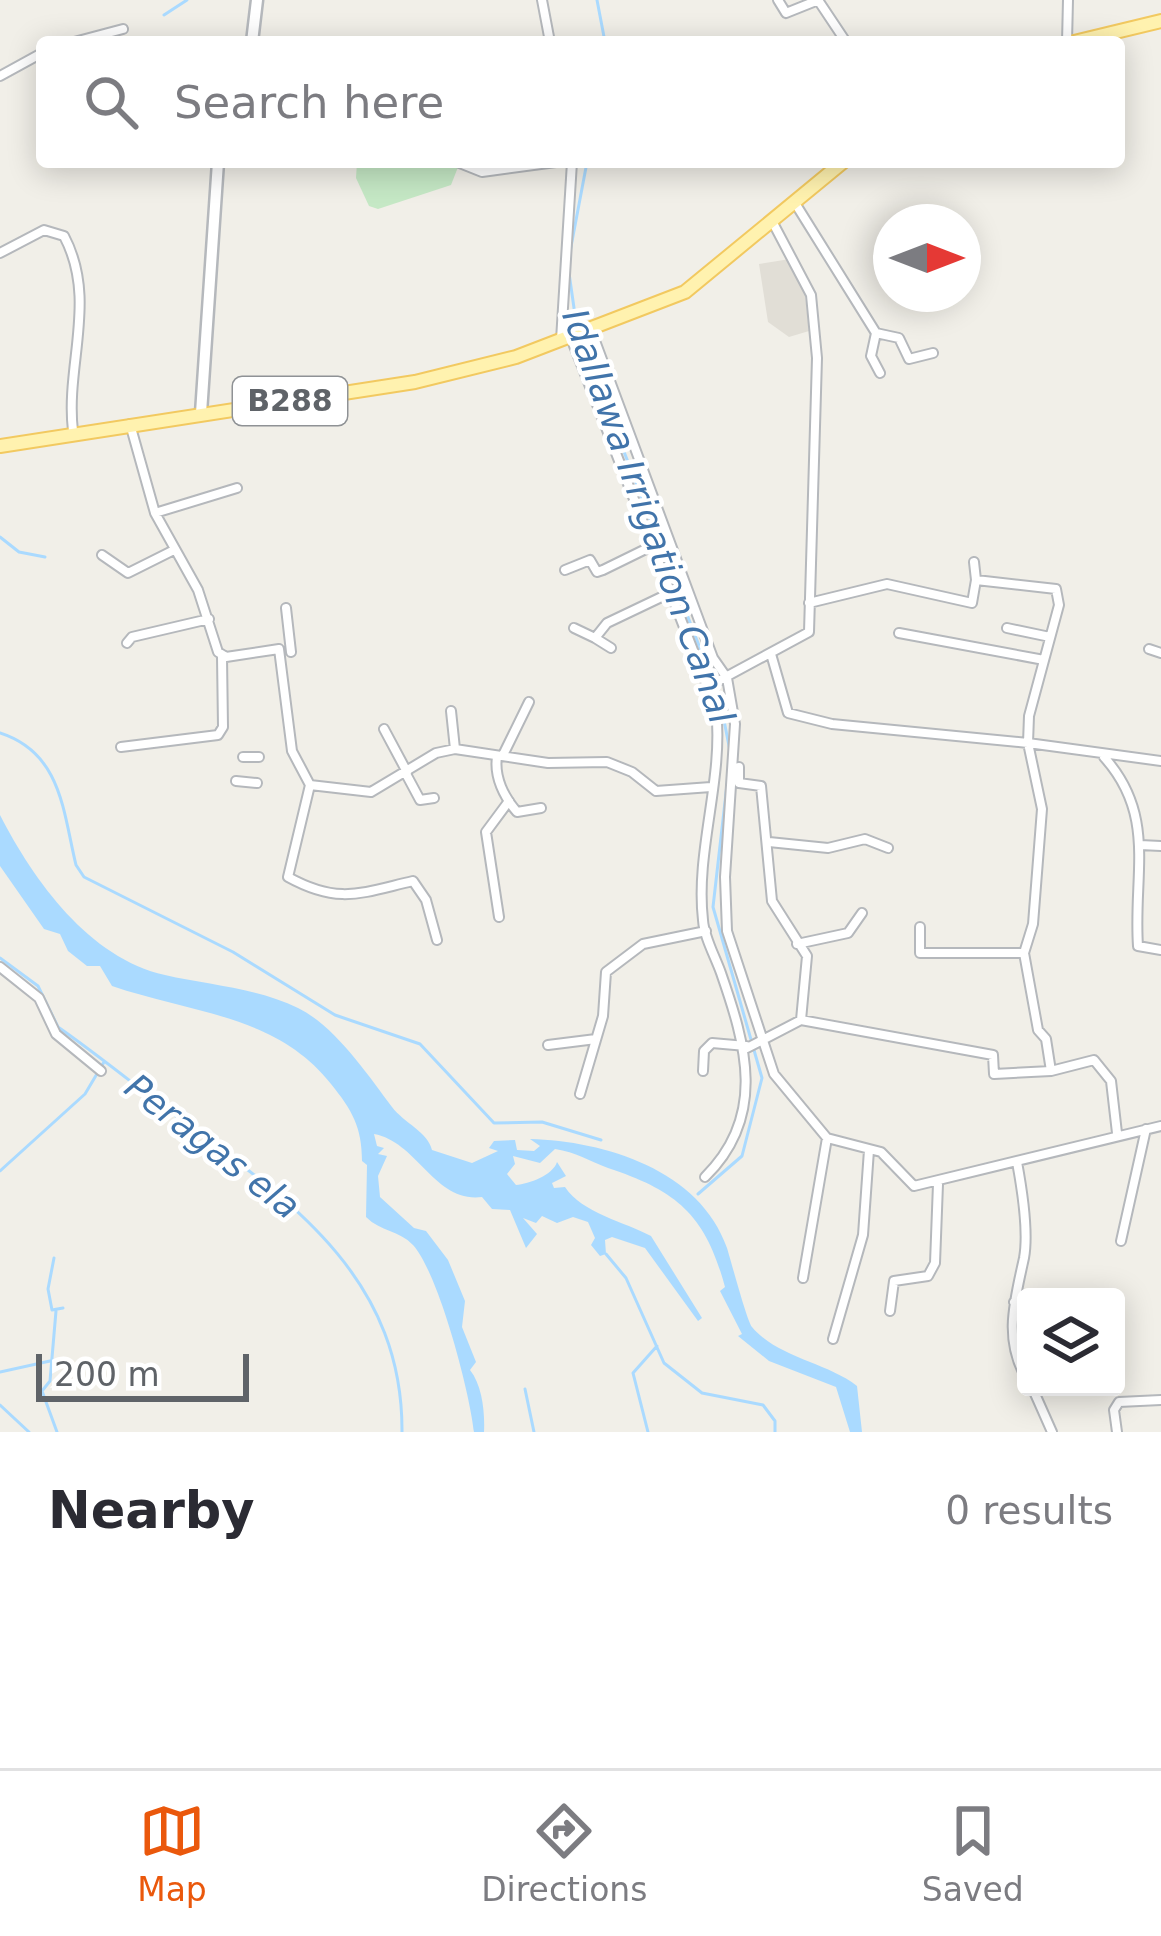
<!DOCTYPE html>
<style>
:root{--surface:#fff;--page:#f2f2f3;--text:#2b2b33;--muted:#7c7c81;--line:#e1e1e2;--accent:#ea580c}
body{margin:0;font-family:"DejaVu Sans",sans-serif;background:var(--page);color:var(--text)}
.controls{position:absolute;right:36px;bottom:36px;display:grid;overflow:hidden;border-radius:12px;box-shadow:0 6px 30px #0003}
.controls button{width:108px;height:108px;display:grid;place-items:center;padding:0;border:0;border-bottom:3px solid var(--line);background:var(--surface);color:var(--text);font:60px sans-serif}
.compass{position:absolute;left:873px;top:204px;width:108px;height:108px;border-radius:50%;background:var(--surface);box-shadow:0 6px 30px #0003;rotate:90deg}
.scale{position:absolute;left:36px;bottom:30px;width:213px;box-sizing:border-box;padding-left:12px;border:6px solid #5f6368;border-top:0;font-size:33px;line-height:42px;white-space:nowrap;color:#5f6368;-webkit-text-stroke:9px #fff;paint-order:stroke}
.list{margin:0;padding:0;list-style:none}
h2{display:flex;justify-content:space-between;align-items:center;height:156px;margin:0;padding:0 48px;font-size:51px}
h2 small{font-size:39px;font-weight:400;color:var(--muted)}
.icon{flex:none;width:66px;height:66px;fill:none;stroke:currentColor;stroke-width:2;stroke-linecap:round;stroke-linejoin:round}
.map{position:relative;flex:none;width:1161px;height:1432px;overflow:hidden}
.search{position:absolute;background:var(--surface);box-shadow:0 6px 30px #0003;left:36px;right:36px;top:36px;height:132px;display:flex;align-items:center;gap:30px;box-sizing:border-box;padding:0 42px;border-radius:12px;color:var(--muted);font-size:45px}
.sheet{height:336px;background:var(--surface)}
nav{display:flex;justify-content:space-around;align-items:center;box-sizing:border-box;height:168px;border-top:3px solid var(--line);background:var(--surface);font-size:33px;color:var(--muted)}
nav a{display:grid;justify-items:center;gap:6px}
nav .on{color:var(--accent)}
.map>svg:first-child{display:block}
.education{fill:#e1ded6}
.green{fill:#c5e8c5}
.water{fill:#aadaff}
.lines{fill:none;stroke-linecap:round;stroke-linejoin:round}
.stream{stroke:#aadaff;stroke-width:3}
.minor-casing{stroke:#b5b8bc;stroke-width:12}
.tertiary-casing{stroke:#b5b8bc;stroke-width:15}
.primary-casing{stroke:#f2c960;stroke-width:16}
.minor{stroke:#fff;stroke-width:8}
.tertiary{stroke:#fff;stroke-width:10}
.primary{stroke:#fff2af;stroke-width:12}
.labels{text-anchor:middle;stroke-width:9;stroke-linejoin:round;paint-order:stroke}
.shield{fill:#fff;stroke:#8f9295;stroke-width:3}
.shield-label{font-size:30px;font-weight:bold;fill:#5f6368}
.water-label{font-size:36px;font-style:italic;fill:#4174aa;stroke:#fff}
</style>
<div class="map">
<svg width="1161" height="1432" viewBox="0 0 1161 1432">
<rect width="100%" height="100%" fill="#f1efe8"/>
<path class="education" d="M790 259 804 286 809 331 789 337 768 322 759 264Z"/>
<path class="green" d="M357 162H460L451 185 378 209 369 206 356 178Z"/>
<path class="water" d="M0 815C34 881 89 958 165 975 208 985 258 988 298 1008 335 1026 368 1075 392 1107 404 1123 428 1132 432 1150L472 1163 498 1151 489 1148 494 1141 515 1140 517 1150 534 1151 540 1146 530 1139C605 1141 700 1170 727 1248 731 1261 747 1321 752 1327 778 1358 826 1362 857 1386L862 1432H850L836 1387 769 1361 738 1336 742 1334 720 1291 725 1287C706 1216 678 1191 608 1168 589 1161 576 1152 555 1149L540 1163 513 1156 515 1164 507 1174 516 1185C529 1184 553 1175 557 1162L566 1176 552 1183 554 1188 565 1187C582 1213 625 1222 651 1236L702 1318 698 1321 645 1248 612 1237 605 1240 606 1254 600 1256 591 1245 595 1238 588 1222 573 1217 557 1223 542 1216 536 1223 523 1218 537 1234 526 1248 510 1210 492 1209 482 1197C434 1203 418 1142 374 1134L377 1146 384 1148 378 1154 387 1156 378 1176 380 1197 414 1228 426 1231 448 1260 465 1301 462 1327 476 1362 470 1370C482 1385 485 1411 484 1432H474C470 1393 439 1274 413 1245 399 1230 381 1232 366 1217L367 1165 362 1161C362 1127 352 1110 331 1084 277 1015 191 1013 112 986L100 966H87L68 951 60 934 44 929 0 866Z"/>
<g class="lines">
<path class="stream" d="M597 0 605 42
M164 15 187 0
M570 252 587 162
M569 273 577 329
M580 338 720 700 730 751
M0 537 19 552 45 557
M0 733C62 753 63 812 76 865L84 877 233 952 335 1015 420 1044 494 1123 542 1122 601 1140
M0 958 38 986 58 1027C101 1057 142 1091 184 1122 294 1203 403 1280 402 1432
M0 1171 85 1094 104 1062
M698 1194 742 1156 762 1078 713 907 729 767
M606 1254 626 1278 664 1363 702 1393 763 1405 775 1421V1432
M54 1258 48 1289 52 1310 63 1308
M56 1311 50 1381 42 1391 57 1432
M0 1372 50 1361
M525 1389 534 1432
M0 1405 29 1432
M648 1432 633 1373 657 1346"/>
<defs>
<path id="minor" d="M542 0 550 42
M778 0 786 13 816 1
M818 0 846 42
M74 42 123 29
M1067 42 1068 0
M0 76 42 53
M457 162 482 172 556 162
M795 203 876 333 899 338 909 359 933 353
M0 253 44 230 64 236C98 300 65 365 73 431
M591 330 713 658 727 678 735 724 725 877 727 931 774 1074 827 1138 881 1152 914 1186 1161 1126
M876 333 871 356 880 373
M571 338 716 709C724 779 695 851 703 920 704 937 715 956 721 973 746 1045 767 1116 705 1177
M561 340 572 162
M130 424 155 513 198 590 218 652 226 657 279 649 292 751 310 785 371 792 436 753 455 749 548 763 607 762 632 772 656 791 711 787
M155 513 237 488
M102 555 128 573 174 550
M974 562 976 580
M565 570 590 560 597 572 603 570 654 545
M809 603 887 584 972 603 976 580 1056 589 1059 605 1029 716 1028 743 1161 761
M286 608 291 652
M574 628 595 638
M1007 628 1050 637
M899 633 1044 660
M127 643 132 637 209 619
M611 648 595 638 607 623 672 592
M1149 649 1161 653
M771 654 788 713 832 724 1028 743 1042 809 1033 924 1024 953 1038 1030 1046 1039 1051 1071 1094 1060 1111 1081 1117 1133
M709 686 809 632 817 358 811 295 772 221
M451 711 455 749
M384 729 407 772
M121 747 218 735 223 727 222 657
M503 755 529 702
M243 757H259
M497 757C494 777 504 797 517 812L541 808
M1104 757C1157 816 1133 874 1138 946L1161 950
M739 767V783L761 786 772 901 807 956 801 1020
M405 772 420 800 434 798
M236 781 257 783
M310 785 288 877C339 905 361 893 413 881L426 900 437 940
M769 842 828 848 865 839 888 848
M1140 845 1161 846
M499 917 486 832 509 801
M920 927V953H1024
M797 944 848 933 862 913
M0 967 39 998 56 1034 101 1071
M548 1045 596 1039
M747 1048 801 1020 993 1055 994 1074 1051 1071
M703 1071 704 1051 712 1043 746 1046
M580 1094 603 1016 606 972 643 944 706 931
M1017 1162C1022 1189 1029 1231 1024 1258 1015 1300 1003 1338 1026 1378
M1121 1241 1146 1129
M803 1278 827 1138
M1014 1302 1026 1307
M890 1311 894 1281 928 1276 935 1263 938 1184
M833 1339 863 1235 869 1150
M1032 1387 1052 1432
M1117 1432 1114 1410 1119 1402 1161 1400"/>
<path id="tertiary" d="M252 42 257 0
M201 413 218 162"/>
<path id="primary" d="M1074 42 1161 21
M0 446 415 382 516 357 685 292 843 162"/>
</defs>
<use href="#minor" class="minor-casing"/>
<use href="#tertiary" class="tertiary-casing"/>
<use href="#primary" class="primary-casing"/>
<use href="#minor" class="minor"/>
<use href="#tertiary" class="tertiary"/>
<use href="#primary" class="primary"/>
</g>
<g class="labels">
<rect class="shield" x="233" y="377" width="114" height="48" rx="9"/>
<g class="shield-label">
<text x="290" y="411">B288</text>
</g>
<g class="water-label">
<text transform="translate(649 516) rotate(70)" y="13">Idallawa Irrigation Canal</text>
<text transform="translate(213 1146) rotate(38)" y="13">Peragas ela</text>
</g>
</g>
</svg>
<div class="controls">
<button><svg class="icon" aria-label="layers" viewBox="0 0 24 24"><path d="M12 4l9 5-9 5-9-5zM3 14l9 5 9-5"/></svg></button>
</div>
<svg class="compass" viewBox="-18 -18 36 36"><path d="M0-13l5 13h-10z" fill="#e53935"/><path d="M0 13l5-13h-10z" fill="#7c7c81"/></svg>
<div class="scale">200 m</div>
<div class="search"><svg class="icon" aria-label="search" viewBox="0 0 24 24"><circle cx="10" cy="10" r="6"/><path d="M15 15l6 6"/></svg>Search here</div>
</div>
<section class="sheet">
<h2>Nearby<small>0 results</small></h2>
<ul class="list">
</ul>
</section>
<nav>
<a class="on"><svg class="icon" aria-label="map" viewBox="0 0 24 24"><path d="M3 6l6-2 6 2 6-2v14l-6 2-6-2-6 2zM9 4v14M15 6v14"/></svg>Map</a>
<a><svg class="icon" aria-label="directions" viewBox="0 0 24 24"><path d="M12 3l9 9-9 9-9-9zM9 14v-3h6M13 9l2 2-2 2"/></svg>Directions</a>
<a><svg class="icon" aria-label="saved" viewBox="0 0 24 24"><path d="M7 4h10v16l-5-4-5 4z"/></svg>Saved</a>
</nav>
